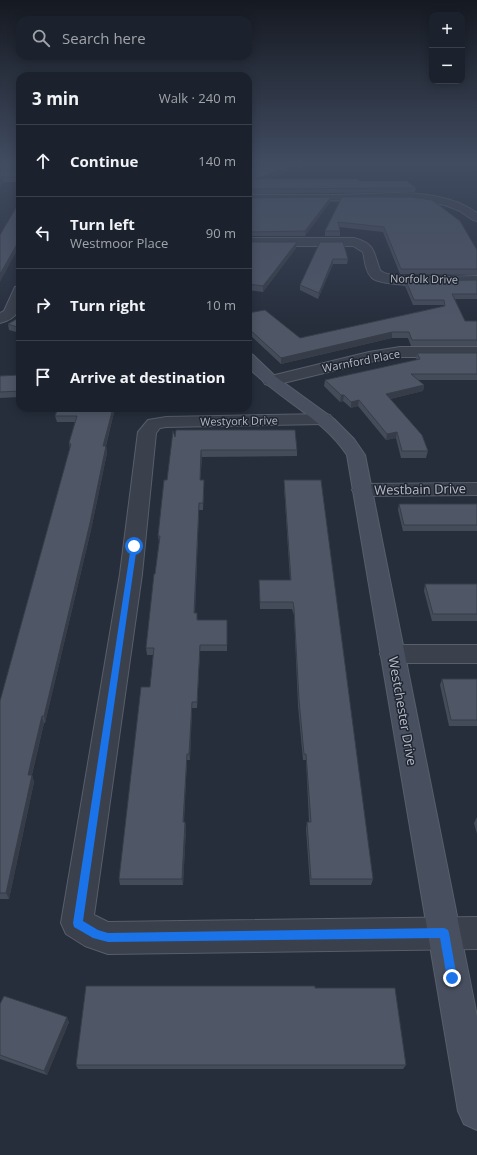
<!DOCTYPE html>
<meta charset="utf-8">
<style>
:root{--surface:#1c222d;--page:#252a35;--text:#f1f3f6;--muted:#a0a4aa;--line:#3a3f49}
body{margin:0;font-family:"Open Sans",sans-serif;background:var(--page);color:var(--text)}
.controls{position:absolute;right:12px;top:12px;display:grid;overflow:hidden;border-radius:8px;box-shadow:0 2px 10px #0003}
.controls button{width:36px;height:36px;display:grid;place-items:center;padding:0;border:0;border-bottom:1px solid var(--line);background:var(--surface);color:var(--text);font:20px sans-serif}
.stop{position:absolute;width:12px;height:12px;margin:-9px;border:3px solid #1a73e8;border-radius:50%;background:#fff}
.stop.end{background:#1a73e8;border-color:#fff;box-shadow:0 1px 4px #0008}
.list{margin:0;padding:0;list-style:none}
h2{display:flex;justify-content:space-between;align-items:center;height:52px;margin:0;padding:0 16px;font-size:17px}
h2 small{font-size:13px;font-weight:400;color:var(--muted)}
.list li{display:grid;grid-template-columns:26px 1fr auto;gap:12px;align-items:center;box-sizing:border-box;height:72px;padding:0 16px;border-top:1px solid var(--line)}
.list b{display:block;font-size:15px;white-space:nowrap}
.list p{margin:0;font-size:13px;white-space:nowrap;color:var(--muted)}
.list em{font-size:13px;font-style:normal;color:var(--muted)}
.icon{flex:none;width:22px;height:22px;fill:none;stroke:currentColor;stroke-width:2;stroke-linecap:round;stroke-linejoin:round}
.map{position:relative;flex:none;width:477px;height:1155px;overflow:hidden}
.search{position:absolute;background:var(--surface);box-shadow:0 2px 10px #0003;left:16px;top:16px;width:236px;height:44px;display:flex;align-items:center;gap:10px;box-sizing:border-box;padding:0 14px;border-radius:12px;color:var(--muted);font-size:15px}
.panel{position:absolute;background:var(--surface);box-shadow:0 2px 10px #0003;left:16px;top:72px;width:236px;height:340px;border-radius:12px}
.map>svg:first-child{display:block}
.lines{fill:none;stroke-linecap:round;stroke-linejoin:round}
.street-casing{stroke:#585e6a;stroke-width:2}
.secondary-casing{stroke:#585e6a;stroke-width:2}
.street{fill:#3a404c;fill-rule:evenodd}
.secondary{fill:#484f5f;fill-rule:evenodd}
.wall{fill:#444b59}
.shaded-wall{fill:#373d48}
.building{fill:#4f5767;stroke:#373d48}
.route{fill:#1a73e8}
.labels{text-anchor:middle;stroke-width:3;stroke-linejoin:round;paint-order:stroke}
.far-street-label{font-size:11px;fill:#b6bbc7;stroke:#1f2531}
.street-label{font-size:13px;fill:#b6bbc7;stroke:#1f2531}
</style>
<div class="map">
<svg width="477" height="1155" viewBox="0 0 477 1155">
<rect width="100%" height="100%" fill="#262e3c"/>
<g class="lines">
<defs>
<path id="street" d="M391 193C420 193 452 195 477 213V221L473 220 460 211 445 205 410 200 248 201V195H337Z
M248 238H354C376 244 373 252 380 270 388 281 460 276 477 276V284C457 284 386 289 372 278 365 271 365 260 363 252L353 246H248Z
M20 286C20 305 22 318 0 323V313L4 311 15 287Z
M400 347H477V357H400L369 362 271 386 265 384 263 381 265 378 271 376 369 352Z
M324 414 330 415 333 419 330 423 324 424 166 427 160 428 156 433 142 574 94 915 108 922 477 917V949L108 954 85 946 66 934 61 923 120 574 138 432 148 420 166 417Z
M477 483V495L362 496 355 494 352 490 355 486 362 484Z
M392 645H477V663H392L383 660 380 654 383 648Z"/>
<path id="secondary" d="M248 353 253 355 276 377 334 419 354 439 365 455 477 1016V1130L464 1124 458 1111 347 455C322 417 278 399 248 367Z"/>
</defs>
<use href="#street" class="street-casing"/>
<use href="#secondary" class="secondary-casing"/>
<use href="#street" class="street"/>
<use href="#secondary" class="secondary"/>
</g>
<path class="wall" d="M0 164H20V182H3L0 187Z
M272 164H310L268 179 359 181 416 188 415 192 248 194V166H273Z
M342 197 477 250V275L400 274 383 232 339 227 340 231V236H325V231Z
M248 198 330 202 305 236H248Z
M248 242H297L296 248 263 292 248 290Z
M320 242 348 259 347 264H333L318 299 300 290V285Z
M477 280V299H455L465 321H477V346H411L408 338H392L281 364 248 333V313L300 338 444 306 443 305H413L405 286 406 281Z
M20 317V333L9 330 8 324Z
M417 353H477V380H418L424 385 423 391 390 399 428 451 426 458H401L396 438 386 440 358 406 351 408 343 401 340 402 324 386 325 380 417 360 416 358Z
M20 375V397L0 398V376Z
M115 408 106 446 107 453 91 530 45 723H44L32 775 34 782 9 899H0V701L70 449 69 443 75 422H57L55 416Z
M175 437 297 450V456L202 457 200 480H204V486L203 510H199L195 613 198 620H227V651H200L197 708H192L190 760H187L184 822H185L186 828 183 885H120L119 879 150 687 153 655H147L146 648 159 542 158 536Z
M284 480 373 879 371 885H310L306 829 307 822H309L306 760H303L298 706 294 615 292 609H260L259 580H290L284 486Z
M399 504H477V531H403L398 510Z
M425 584H477V621H432L424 591Z
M442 679H477V726H449L440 685Z
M477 817V834L474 823Z
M315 988 406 1065 403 1069H78L76 1065Z
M0 1004 69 1022 47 1075 0 1059Z"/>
<path class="shaded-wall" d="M298 164H310L255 183V179Z
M2 177 3 182 0 187V181Z
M331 197 330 202 305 236V231Z
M20 239V245L0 282V274Z
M297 242 296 248 263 292V286Z
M333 259V264L318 299 319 293Z
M392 332V338L281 364V358Z
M424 385 423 391 385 400 386 394Z
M341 395H344L343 401 340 402Z
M359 400 358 406 351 408V402Z
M113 408H115L104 453 103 446Z
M397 432 396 438 386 440 387 434Z
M106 446 107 453 91 530 45 723 44 716Z
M201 450 202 457 200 486V480Z
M199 503V510L194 620V613Z
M200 645V651L197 708V702Z
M192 702V708L190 760 189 754Z
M42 716 44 723 30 782 28 775Z
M187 754V760L183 828V822Z
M32 775 34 782 9 899 6 893Z
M185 822 186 828 183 885 182 879Z
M67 1017 69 1022 47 1075 44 1071Z"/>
<path class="building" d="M0 164H20V177H2L0 181Z
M273 164H298L255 179H358L359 181H407L416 188 248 189V166H273Z
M331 197 305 231 248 232V198Z
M342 197H411L432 200 460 221 477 250V269H401L384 227 338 222 340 231H325Z
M20 201V239L0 274V235Z
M248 242H297L263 286 248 284Z
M320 242H343L348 259H333L319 293 300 285Z
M477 280V294H452L465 321H477V340H412L409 332H392L281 358 248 328V313L265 310 300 338 445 306 444 300H414L406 281Z
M20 317V328L8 324Z
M417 353H477V374H411L424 385 386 394 422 435 428 451H402L397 432 387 434 359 400 351 402 344 395H341L325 380 420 359Z
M20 375V391L0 392V376Z
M58 408H113L103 446H106L90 523 44 716H42L28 775H32L6 893H0V701L71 444 69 443 77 416H55Z
M176 430H295L297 450H201L200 480H204L203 503H199L194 613H197V620H227V645H200L197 702H192L189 754H187L183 822H185L182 879H119L141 687H150L154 648H146L154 574H155L160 536H158L164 480H167L173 431 175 437Z
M284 480H321L373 879H311L307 822H311L306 754H304L299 700 294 608 293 602H260L259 580H291Z
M399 504H477V525H404Z
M425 584H477V614H433Z
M442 679H477V720H451Z
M86 986H315V988H395L406 1065H76Z
M4 996 67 1017 44 1071 0 1055V1004Z"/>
<linearGradient id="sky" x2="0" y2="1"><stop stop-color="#151921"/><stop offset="0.5" stop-color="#414c61"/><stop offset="1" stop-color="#414c61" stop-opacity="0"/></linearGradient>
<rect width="477" height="326" fill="url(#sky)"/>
<path class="route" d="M134 544 137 546 83 921 98 930 108 933 444 928 448 930 449 933 457 978 456 981 452 983 449 981 447 978 440 938 108 942 93 938 74 927 73 923 131 546Z"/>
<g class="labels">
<g class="far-street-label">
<text transform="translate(424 279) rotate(1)" y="4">Norfolk Drive</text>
<text transform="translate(361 361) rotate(-11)" y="4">Warnford Place</text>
<text transform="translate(239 421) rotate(-1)" y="4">Westyork Drive</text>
</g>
<g class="street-label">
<text transform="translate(420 489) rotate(-1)" y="5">Westbain Drive</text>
<text transform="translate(403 711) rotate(80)" y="5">Westchester Drive</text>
</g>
</g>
</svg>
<div class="controls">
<button>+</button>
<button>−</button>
</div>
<div class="stop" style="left:134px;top:546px"></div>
<div class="stop end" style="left:452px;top:978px"></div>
<div class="search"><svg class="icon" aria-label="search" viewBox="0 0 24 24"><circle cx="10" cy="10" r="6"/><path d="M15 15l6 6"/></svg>Search here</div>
<section class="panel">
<h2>3 min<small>Walk · 240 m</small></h2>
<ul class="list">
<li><svg class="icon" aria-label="ahead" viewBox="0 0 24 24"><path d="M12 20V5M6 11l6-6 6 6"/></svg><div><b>Continue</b></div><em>140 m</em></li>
<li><svg class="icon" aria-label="left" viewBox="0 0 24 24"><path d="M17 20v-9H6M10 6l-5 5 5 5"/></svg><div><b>Turn left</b><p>Westmoor Place</p></div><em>90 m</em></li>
<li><svg class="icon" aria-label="right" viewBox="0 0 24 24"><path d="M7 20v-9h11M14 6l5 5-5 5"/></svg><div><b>Turn right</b></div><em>10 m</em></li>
<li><svg class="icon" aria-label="arrive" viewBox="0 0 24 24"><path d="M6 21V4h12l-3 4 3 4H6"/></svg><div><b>Arrive at destination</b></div></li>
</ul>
</section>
</div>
